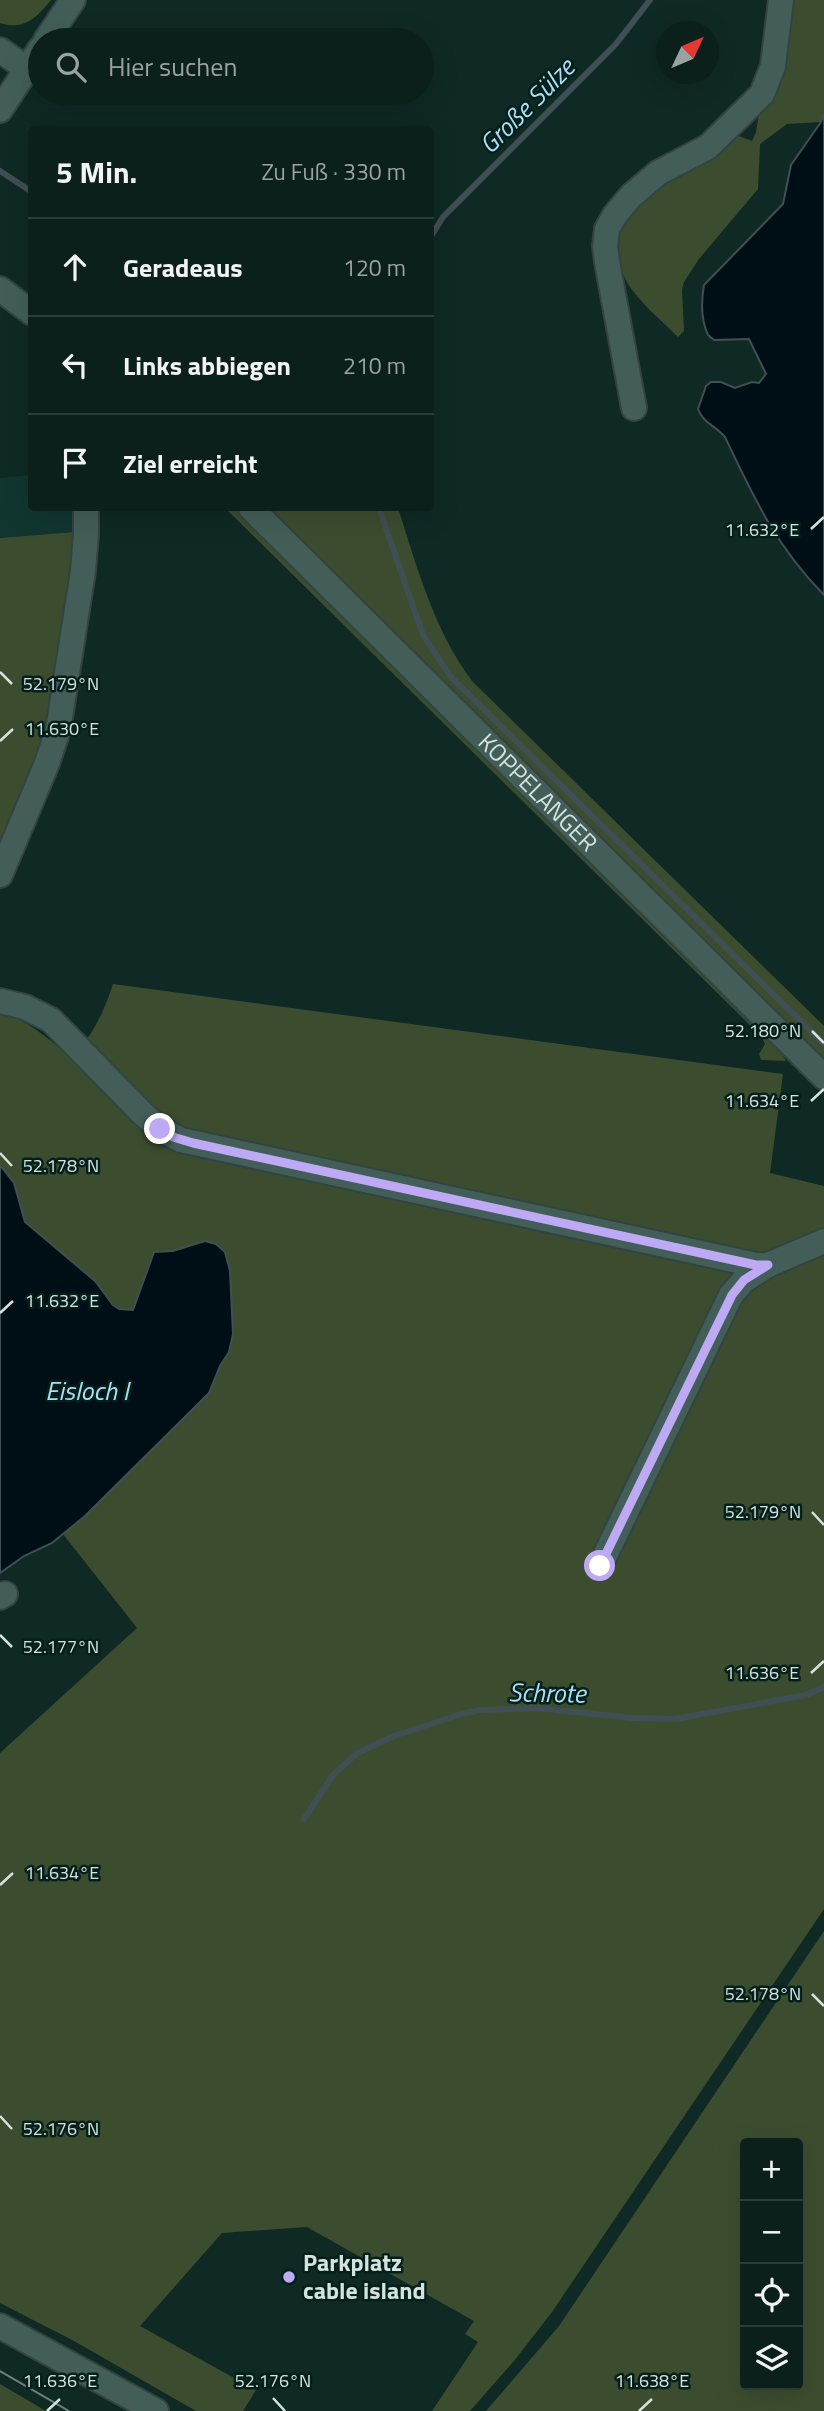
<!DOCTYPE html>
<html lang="de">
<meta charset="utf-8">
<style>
:root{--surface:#0b1f1b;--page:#192c28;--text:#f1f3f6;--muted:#9aa2a3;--line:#2b3d3a}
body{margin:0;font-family:"Titillium Web",sans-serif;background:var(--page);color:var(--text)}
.controls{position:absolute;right:21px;bottom:21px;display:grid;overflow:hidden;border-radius:7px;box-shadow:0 7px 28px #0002}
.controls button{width:63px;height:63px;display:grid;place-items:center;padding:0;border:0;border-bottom:2px solid var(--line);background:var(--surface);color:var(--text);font:35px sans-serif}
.compass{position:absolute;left:656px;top:21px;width:63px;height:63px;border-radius:50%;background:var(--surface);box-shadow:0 7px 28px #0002;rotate:46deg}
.stop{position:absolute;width:21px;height:21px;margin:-16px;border:5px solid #bea9f5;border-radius:50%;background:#fff}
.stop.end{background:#bea9f5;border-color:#fff;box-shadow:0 2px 7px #0008}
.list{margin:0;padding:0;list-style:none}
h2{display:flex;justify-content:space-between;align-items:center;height:91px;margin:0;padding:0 28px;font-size:30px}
h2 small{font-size:23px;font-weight:400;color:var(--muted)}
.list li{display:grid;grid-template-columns:46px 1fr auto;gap:21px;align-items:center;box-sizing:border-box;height:98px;padding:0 28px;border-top:2px solid var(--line)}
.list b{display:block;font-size:26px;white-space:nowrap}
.list em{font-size:23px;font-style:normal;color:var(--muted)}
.icon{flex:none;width:38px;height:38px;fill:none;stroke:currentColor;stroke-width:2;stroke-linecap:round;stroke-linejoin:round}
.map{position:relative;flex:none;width:824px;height:2411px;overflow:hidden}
.search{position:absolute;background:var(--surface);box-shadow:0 7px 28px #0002;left:28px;top:28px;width:406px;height:77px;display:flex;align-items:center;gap:18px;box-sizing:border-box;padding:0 24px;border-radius:38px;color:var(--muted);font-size:26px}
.panel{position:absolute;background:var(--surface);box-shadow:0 7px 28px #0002;left:28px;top:126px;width:406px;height:385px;border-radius:7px}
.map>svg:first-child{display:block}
.built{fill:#113630}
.green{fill:#3c4d2f;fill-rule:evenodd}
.water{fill:#000f16;stroke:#404f53;stroke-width:2}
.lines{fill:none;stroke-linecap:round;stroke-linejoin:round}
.stream{stroke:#404f53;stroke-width:6}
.minor-casing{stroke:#334440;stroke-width:28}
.minor{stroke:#435e58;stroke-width:24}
.tram{stroke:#6d827e;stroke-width:2}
.route{stroke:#bea9f5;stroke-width:9}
.ticks{fill:none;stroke:#d4e3e0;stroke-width:2.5}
.poi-dot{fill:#bea9f5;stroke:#051f1b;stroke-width:2.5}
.labels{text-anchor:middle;stroke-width:5;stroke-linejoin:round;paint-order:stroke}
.street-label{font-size:24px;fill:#d4e3e0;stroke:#051f1b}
.poi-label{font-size:24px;font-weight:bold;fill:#d4e3e0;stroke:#051f1b;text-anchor:start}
.water-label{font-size:26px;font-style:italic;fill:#aadff6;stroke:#051f1b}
.ticks-label{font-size:18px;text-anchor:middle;fill:#d4e3e0;stroke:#051f1b;stroke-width:5;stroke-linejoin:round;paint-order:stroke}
</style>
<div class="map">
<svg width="824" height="2411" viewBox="0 0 824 2411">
<rect width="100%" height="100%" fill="#0f2924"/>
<path class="built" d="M31 475 32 508H72L74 532 0 538V478Z"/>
<path class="green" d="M0 0H51C37 17 24 31 0 23Z
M786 0H824V113L821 122 787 124 760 144 758 189 699 259 684 282 682 290 684 331 678 337C663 322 645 307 633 291 619 273 611 245 622 225 636 199 669 183 692 167 707 157 722 146 736 135L752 141 756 132 760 106Z
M225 508H241L771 1035 786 1061 761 1060 759 1054 765 1044 761 1036Z
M258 508H398C417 567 434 630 472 681L824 1026V1068Z
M74 532 50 724 0 841V538Z
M113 984 783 1074 770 1173 824 1186V1909L552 2312 514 2361 470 2411H432L478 2342 465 2334 474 2321 307 2227 222 2233 140 2326 256 2390 243 2411H196L74 2341 0 2303V1753L137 1628 63 1534 85 1516 209 1393 220 1365 231 1345 228 1259 205 1241 173 1251 154 1252 133 1311 119 1309 25 1222 7 1173 0 1165V1012C28 1020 49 1039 71 1058 92 1037 104 1012 113 984Z
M824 1931V2411H486L559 2326ZM745 2143H798V2385H745Z
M0 2384 46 2411H0Z"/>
<path class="water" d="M824 113V595C776 546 754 498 725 437 716 426 703 423 698 409L706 386 711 382H721L735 388 752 382 759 383 766 374 749 339 714 340 708 335C701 320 701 302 704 285L783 204 791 165 821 122Z
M0 1165 14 1183 25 1222 95 1281 113 1305 119 1309 133 1310 154 1252 173 1251 205 1241 216 1244 225 1252 230 1271 233 1334 229 1352 220 1366 209 1393 85 1516 52 1543 24 1556 0 1573Z"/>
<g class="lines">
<path class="stream" d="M0 171 32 192
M430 238 443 217 616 44 650 0
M379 508 423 635 451 677 824 1044
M304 1819 333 1775 356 1754 394 1736 461 1714 480 1710 538 1708 632 1718 675 1719 806 1695 824 1687"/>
<defs>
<g id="minor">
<path d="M46 40 73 0"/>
<path d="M0 50 27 69"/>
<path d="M0 110 40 49"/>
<path d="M0 289 32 313"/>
<path d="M634 408 607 262 605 246 607 229 615 215 631 196 658 173 708 147 762 94 773 66 781 0"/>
<path id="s1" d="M251 508 824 1077"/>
<path d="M0 875 47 763 58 730 83 571 86 534V508"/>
<path d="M0 1001 25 1007 51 1020 142 1113 160 1129 181 1140 756 1265H768L824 1241"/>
<path d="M600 1566 731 1295 744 1280 768 1265"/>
<path d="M0 1597 5 1594"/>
<path d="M0 2326 156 2411"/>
</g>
</defs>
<use href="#minor" class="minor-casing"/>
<use href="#minor" class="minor"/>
<path class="tram" d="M0 2371 69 2411"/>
</g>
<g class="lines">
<path class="route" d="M160 1129 173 1137 193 1143 756 1265H768L744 1280 732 1295 600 1566"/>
</g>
<path class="ticks" d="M811 529 824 517M0 672 12 684M0 741 13 729M812 1031 824 1043M811 1101 824 1089M0 1153 12 1166M0 1313 13 1301M812 1512 824 1525M0 1635 12 1647M811 1673 824 1661M0 1885 13 1873M812 1994 824 2006M0 2116 12 2129M273 2398 285 2411M47 2411 60 2399M639 2411 652 2399"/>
<circle class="poi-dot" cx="289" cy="2277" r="7"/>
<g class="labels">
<g class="street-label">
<text dy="8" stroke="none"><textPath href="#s1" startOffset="404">KOPPELANGER</textPath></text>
</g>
<g class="poi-label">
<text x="303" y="2271">Parkplatz<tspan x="303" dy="28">cable island</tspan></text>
</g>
<g class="water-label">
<text transform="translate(527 106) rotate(-45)" y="9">Große Sülze</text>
<text x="87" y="1400">Eisloch I</text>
<text transform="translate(547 1693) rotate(1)" y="9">Schrote</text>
</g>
</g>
<g class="ticks-label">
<text x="762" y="536">11.632°E</text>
<text x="61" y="690">52.179°N</text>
<text x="62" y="735">11.630°E</text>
<text x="763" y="1037">52.180°N</text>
<text x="762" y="1107">11.634°E</text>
<text x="61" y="1172">52.178°N</text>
<text x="62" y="1307">11.632°E</text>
<text x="763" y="1518">52.179°N</text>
<text x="61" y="1653">52.177°N</text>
<text x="762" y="1679">11.636°E</text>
<text x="62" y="1879">11.634°E</text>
<text x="763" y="2000">52.178°N</text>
<text x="61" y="2135">52.176°N</text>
<text x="273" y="2387">52.176°N</text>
<text x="60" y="2387">11.636°E</text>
<text x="652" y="2387">11.638°E</text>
</g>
</svg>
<div class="controls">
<button>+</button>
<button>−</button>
<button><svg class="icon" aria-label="locate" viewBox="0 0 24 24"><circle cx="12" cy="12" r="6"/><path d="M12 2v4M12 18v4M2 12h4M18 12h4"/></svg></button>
<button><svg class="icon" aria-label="layers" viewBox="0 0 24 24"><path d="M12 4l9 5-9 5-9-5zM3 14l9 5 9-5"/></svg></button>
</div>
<svg class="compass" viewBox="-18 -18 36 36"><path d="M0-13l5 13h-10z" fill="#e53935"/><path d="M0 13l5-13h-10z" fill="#9aa2a3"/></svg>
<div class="stop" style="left:600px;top:1566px"></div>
<div class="stop end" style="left:160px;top:1129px"></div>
<div class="search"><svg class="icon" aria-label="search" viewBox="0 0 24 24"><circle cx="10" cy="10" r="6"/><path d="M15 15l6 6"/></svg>Hier suchen</div>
<section class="panel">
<h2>5 Min.<small>Zu Fuß · 330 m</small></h2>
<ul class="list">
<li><svg class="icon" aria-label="ahead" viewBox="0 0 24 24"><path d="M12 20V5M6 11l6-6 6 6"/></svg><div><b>Geradeaus</b></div><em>120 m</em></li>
<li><svg class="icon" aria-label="left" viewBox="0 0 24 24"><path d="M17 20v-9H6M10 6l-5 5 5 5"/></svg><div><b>Links abbiegen</b></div><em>210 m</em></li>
<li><svg class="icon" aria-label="arrive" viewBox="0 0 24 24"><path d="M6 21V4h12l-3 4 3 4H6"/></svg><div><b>Ziel erreicht</b></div></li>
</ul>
</section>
</div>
